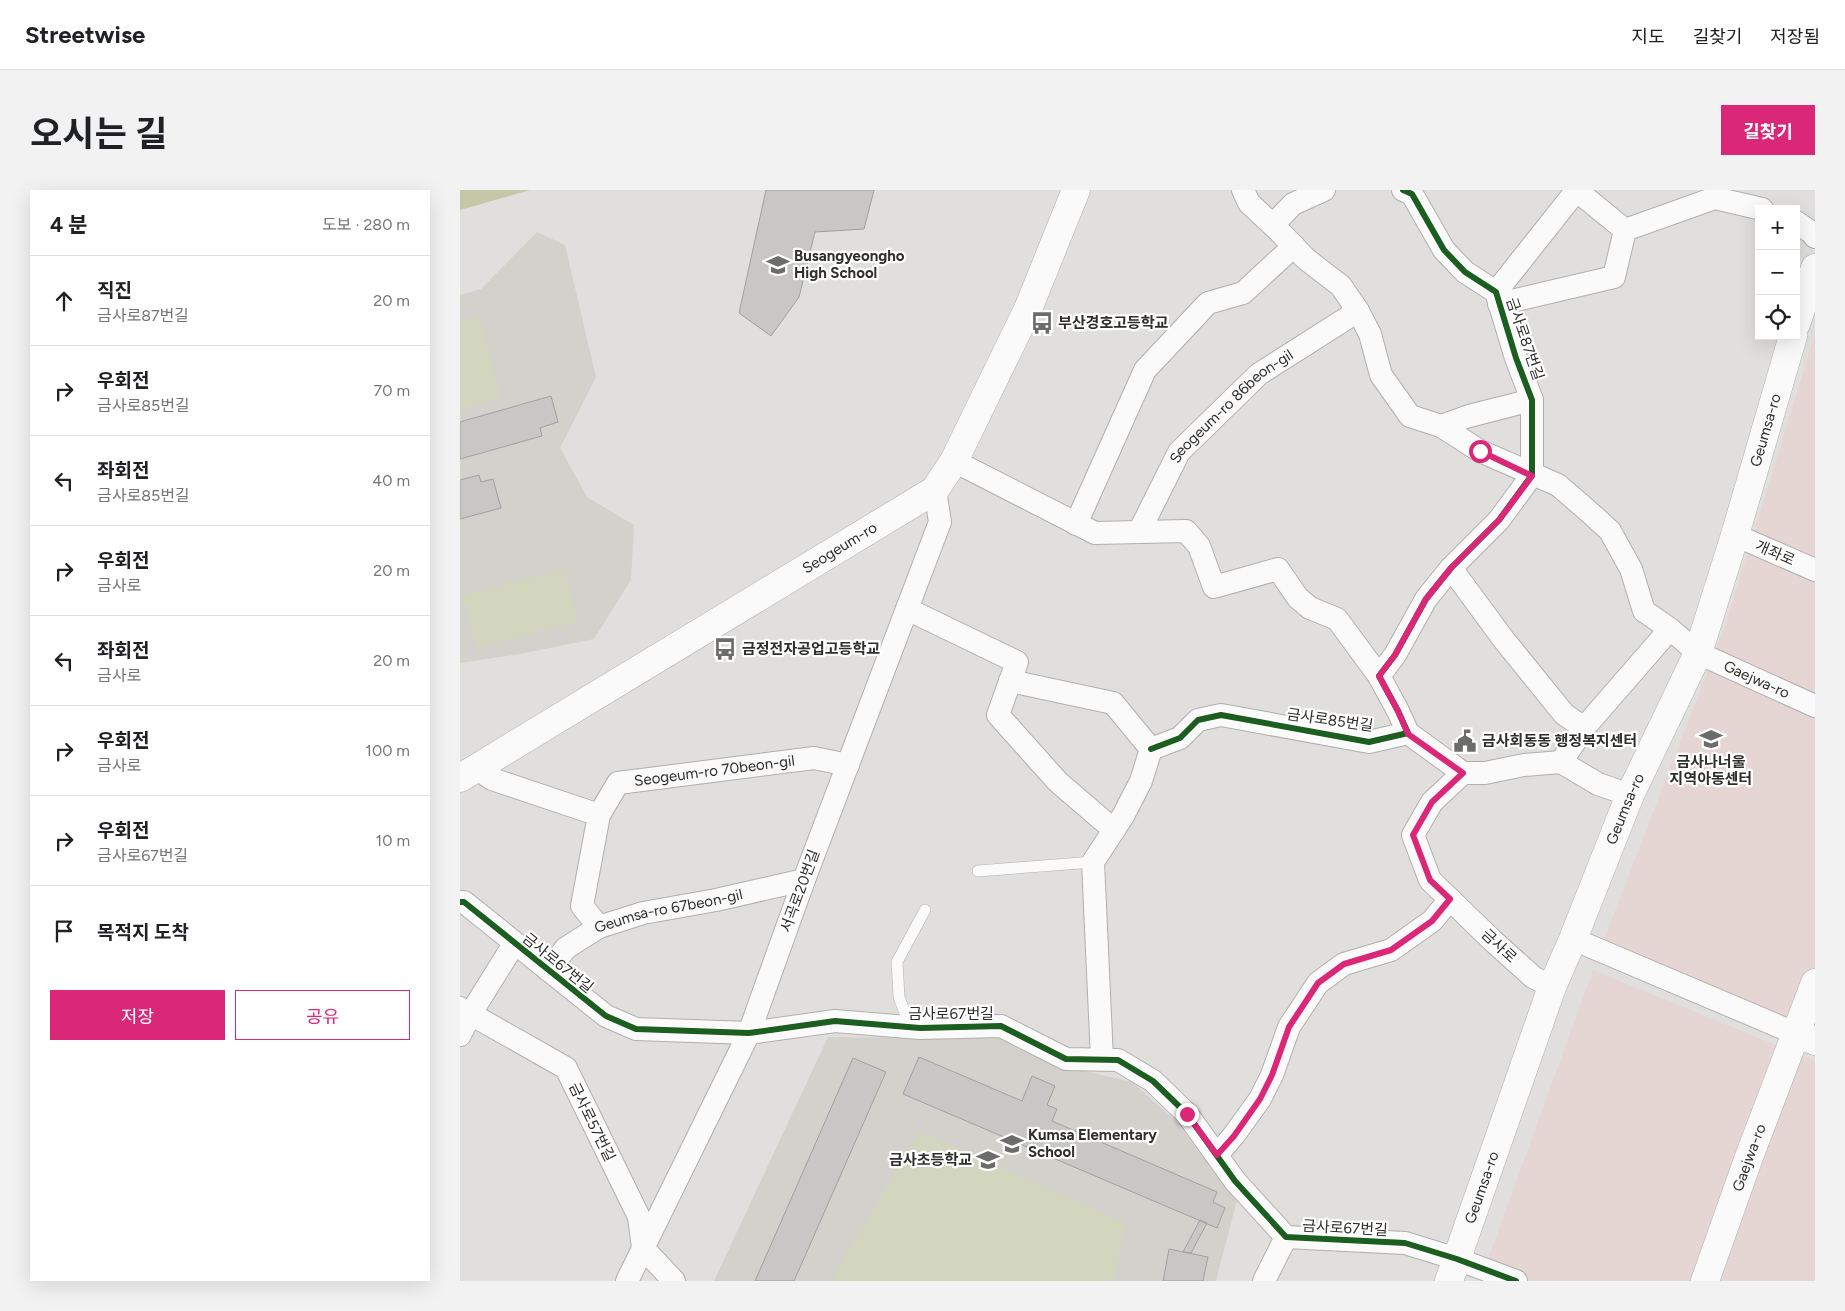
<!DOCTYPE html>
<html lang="ko">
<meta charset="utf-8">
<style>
:root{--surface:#fff;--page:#f2f2f2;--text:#202124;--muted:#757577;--line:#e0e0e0;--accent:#db2777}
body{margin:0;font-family:Figtree,"Noto Sans KR",sans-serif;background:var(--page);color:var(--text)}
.controls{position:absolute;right:15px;top:15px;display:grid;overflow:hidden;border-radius:0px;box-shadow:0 5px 20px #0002}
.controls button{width:45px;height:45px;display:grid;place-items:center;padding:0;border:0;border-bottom:1px solid var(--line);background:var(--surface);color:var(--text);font:25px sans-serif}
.stop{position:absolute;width:15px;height:15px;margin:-11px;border:4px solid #db2777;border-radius:50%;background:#fff}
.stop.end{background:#db2777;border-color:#fff;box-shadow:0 1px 5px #0008}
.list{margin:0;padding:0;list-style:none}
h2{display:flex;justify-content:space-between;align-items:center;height:65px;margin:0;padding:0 20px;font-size:21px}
h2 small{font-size:16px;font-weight:400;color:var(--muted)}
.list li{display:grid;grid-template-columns:32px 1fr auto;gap:15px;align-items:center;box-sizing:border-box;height:90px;padding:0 20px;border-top:1px solid var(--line)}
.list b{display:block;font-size:19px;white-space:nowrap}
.list p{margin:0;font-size:16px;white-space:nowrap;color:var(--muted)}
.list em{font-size:16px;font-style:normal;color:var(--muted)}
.actions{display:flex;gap:10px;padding:15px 20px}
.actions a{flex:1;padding:11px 0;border:1px solid var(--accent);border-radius:0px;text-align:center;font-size:18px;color:var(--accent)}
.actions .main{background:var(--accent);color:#fff}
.icon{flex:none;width:28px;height:28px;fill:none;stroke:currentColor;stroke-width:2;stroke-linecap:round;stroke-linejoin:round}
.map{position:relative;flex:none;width:1355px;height:1091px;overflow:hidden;border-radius:0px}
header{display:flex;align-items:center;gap:30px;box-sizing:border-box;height:70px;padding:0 25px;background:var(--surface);border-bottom:1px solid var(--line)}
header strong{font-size:24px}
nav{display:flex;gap:28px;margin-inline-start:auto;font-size:18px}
.intro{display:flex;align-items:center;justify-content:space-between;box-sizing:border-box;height:120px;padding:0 30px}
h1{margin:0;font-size:35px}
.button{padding:12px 22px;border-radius:0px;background:var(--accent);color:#fff;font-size:18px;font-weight:700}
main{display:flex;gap:30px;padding:0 30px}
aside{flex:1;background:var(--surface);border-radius:0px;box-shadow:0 5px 20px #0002}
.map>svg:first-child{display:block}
.industrial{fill:#e5d6d4}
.built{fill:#d3d1cb}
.green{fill:#d3d6be}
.forest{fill:#c4c8a6}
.building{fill:#c8c7c5;stroke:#a1a09f}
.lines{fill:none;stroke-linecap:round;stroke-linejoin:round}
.service-casing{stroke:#b0afad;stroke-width:12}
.minor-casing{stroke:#b0afad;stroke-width:24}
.tertiary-casing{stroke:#b0afad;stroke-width:29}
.secondary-casing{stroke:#b0afad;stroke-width:29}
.service{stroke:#fafafa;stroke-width:11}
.minor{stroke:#fafafa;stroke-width:22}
.tertiary{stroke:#fafafa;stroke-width:28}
.secondary{stroke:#fafafa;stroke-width:28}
.cycleway-casing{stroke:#fff;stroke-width:9}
.cycleway{stroke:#1b5e20;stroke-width:6}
.route{stroke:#db2777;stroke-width:6}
.labels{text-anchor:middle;stroke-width:4.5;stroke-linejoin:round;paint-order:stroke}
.poi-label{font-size:15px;font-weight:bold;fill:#2e2e2c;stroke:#fff;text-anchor:start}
.street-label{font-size:15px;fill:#2e2e2c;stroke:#fff}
</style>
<header>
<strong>Streetwise</strong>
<nav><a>지도</a><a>길찾기</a><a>저장됨</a></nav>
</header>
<div class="intro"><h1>오시는 길</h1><a class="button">길찾기</a></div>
<main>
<aside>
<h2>4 분<small>도보 · 280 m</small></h2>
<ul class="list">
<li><svg class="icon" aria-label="ahead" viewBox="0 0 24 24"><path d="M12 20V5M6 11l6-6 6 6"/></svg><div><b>직진</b><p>금사로87번길</p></div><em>20 m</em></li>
<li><svg class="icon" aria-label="right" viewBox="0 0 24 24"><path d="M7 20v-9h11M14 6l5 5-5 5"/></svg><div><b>우회전</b><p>금사로85번길</p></div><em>70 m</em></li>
<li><svg class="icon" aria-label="left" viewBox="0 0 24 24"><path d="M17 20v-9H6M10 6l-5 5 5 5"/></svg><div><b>좌회전</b><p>금사로85번길</p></div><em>40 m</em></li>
<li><svg class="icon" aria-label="right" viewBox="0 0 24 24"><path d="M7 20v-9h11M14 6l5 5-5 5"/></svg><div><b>우회전</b><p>금사로</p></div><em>20 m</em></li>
<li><svg class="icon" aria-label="left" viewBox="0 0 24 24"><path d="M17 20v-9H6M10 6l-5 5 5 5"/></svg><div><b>좌회전</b><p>금사로</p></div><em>20 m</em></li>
<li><svg class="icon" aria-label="right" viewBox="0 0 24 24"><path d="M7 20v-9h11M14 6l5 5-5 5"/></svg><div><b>우회전</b><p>금사로</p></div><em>100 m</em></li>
<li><svg class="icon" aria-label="right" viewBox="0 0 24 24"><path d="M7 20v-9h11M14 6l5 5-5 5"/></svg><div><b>우회전</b><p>금사로67번길</p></div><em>10 m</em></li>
<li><svg class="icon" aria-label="arrive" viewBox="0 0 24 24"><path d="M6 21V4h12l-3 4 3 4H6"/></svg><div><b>목적지 도착</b></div></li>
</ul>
<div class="actions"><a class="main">저장</a><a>공유</a></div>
</aside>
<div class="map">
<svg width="1355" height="1091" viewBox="0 0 1355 1091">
<rect width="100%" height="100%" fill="#e0dfdd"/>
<path class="industrial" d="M1355 144V841L1143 752 1265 436Z
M1133 780 1355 871V1091H1020Z"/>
<path class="built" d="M77 42 105 55 136 187 100 258 127 307 174 335 171 390 134 449 60 464 0 473V105L21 99Z
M368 847 542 848 625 881 672 892 715 930 777 1010 756 1091H254Z"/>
<path class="green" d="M19 126 41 208 0 219V132Z
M105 379 118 432 16 458 3 405Z
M459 941 666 1033 654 1091H371Z"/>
<path class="forest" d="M0 0H70L0 20Z"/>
<path class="building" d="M306 0H414L404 39 355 42 339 107 311 146 279 123Z
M91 206 98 232 80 238 82 246 0 269V232Z
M19 285 21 292 33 289 41 318 0 329V290Z
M459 867 562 911 572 886 595 896 587 915 597 919 592 931 757 1002 753 1012 765 1018 757 1038 443 904Z
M393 868 426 882 334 1091H295Z
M740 1030 747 1033 731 1063 723 1062Z
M709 1059 748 1067 743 1091H703Z"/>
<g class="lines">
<defs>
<path id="service" d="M518 681 633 672
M450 837 439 807 437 772 465 720"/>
<g id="minor">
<path id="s1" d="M783 0 789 13 819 41 846 69 881 96 898 121 910 144 921 185 950 226 981 236 1020 261 1098 295 1127 320 1150 341 1171 379 1184 421 1210 439 1238 463 1355 516"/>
<path d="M1116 0 1165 40 1255 8 1302 19"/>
<path d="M1336 32 1351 42 1355 47"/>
<path d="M813 35 833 14 864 0"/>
<path d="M1036 102 1116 1"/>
<path d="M1039 114 1154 87 1165 40"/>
<path d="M981 236 1009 226 1072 210"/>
<path d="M494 271 635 343 726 341 739 356 754 397 818 379 838 408 850 418 877 429 919 486"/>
<path d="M616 334 685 180 748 113 783 103 834 56"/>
<path id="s2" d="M679 342 719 262 799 184 898 121"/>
<path d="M1275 345 1355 380"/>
<path d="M991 378 1044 450 1104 524 1124 538"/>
<path d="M447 419 557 472 538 525 598 592 654 640"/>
<path d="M550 491 653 513 691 559"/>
<path d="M948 543 1003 583H1025L1064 575 1101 572 1138 594 1170 605"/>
<path d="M691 559 720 548 738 530 761 525 909 552 948 543 938 521 919 486 935 465 966 409 991 378 1039 330 1072 285V210L1056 168 1036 102 1005 82 984 60 952 4 943 0"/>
<path d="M1101 572 1124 538 1210 439"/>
<path d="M16 578 32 589 139 625"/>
<path d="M1003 583 972 612 953 645 970 690 1033 751 1073 787 1092 797"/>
<path d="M0 712H4L146 826 176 839 289 843 375 831 460 838 541 836 606 869 658 870 693 891 727 924 775 991 826 1047 945 1053 997 1069 1056 1091"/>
<path id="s3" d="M139 737 122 716 139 625 158 593 354 568 388 575"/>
<path d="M1113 749 1337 844"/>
<path id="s4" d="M88 780 106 758 139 737 183 723 256 710 344 690"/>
<path d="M0 818 106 878 179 1027 183 1058 214 1091"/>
<path d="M0 845 11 823 54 754"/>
<path d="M642 869 633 672 663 626 681 591 691 559"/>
<path d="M757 965 774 945 800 909 812 885 829 837 858 793 884 774 931 760 972 731 990 709"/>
<path d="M167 1091 289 843 344 690 480 332 475 300"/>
<path d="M804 1091 826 1047"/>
</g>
<g id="tertiary">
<path id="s5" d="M0 588 475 300 494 271 568 119 616 0"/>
<path d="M1337 844 1355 851"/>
</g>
<g id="secondary">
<path d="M1336 134 1355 78"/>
<path id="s6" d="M989 1091 1092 797 1113 749 1170 605 1238 463 1275 345 1333 146"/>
<path id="s7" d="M1245 1091 1289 967 1355 793"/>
</g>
</defs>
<use href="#service" class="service-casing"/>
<use href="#minor" class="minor-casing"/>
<use href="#tertiary" class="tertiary-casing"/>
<use href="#secondary" class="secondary-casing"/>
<use href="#service" class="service"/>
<use href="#minor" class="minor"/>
<use href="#tertiary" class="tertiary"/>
<use href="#secondary" class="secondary"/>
<defs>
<path id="cycleway" d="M691 559 720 548 738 530 761 525 909 552 948 543 938 521 919 486 935 465 966 409 991 378 1039 330 1072 285V210L1056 168 1036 102 1005 82 984 60 952 4 943 0
M0 712H4L146 826 176 839 289 843 375 831 460 838 541 836 606 869 658 870 693 891 727 924 775 991 826 1047 945 1053 997 1069 1056 1091"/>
</defs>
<use href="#cycleway" class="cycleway-casing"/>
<use href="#cycleway" class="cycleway"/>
</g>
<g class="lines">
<path class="route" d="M727 924 757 965 774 946 800 909 812 885 829 837 858 793 884 774 931 760 972 731 990 709 970 690 953 645 972 612 1003 583 948 544 938 521 919 486 935 465 966 409 991 378 1039 330 1072 286 1020 261"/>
</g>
<defs>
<symbol id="school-bare" viewBox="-9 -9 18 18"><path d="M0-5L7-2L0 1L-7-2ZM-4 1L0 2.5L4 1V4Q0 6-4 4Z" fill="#6c6c6a" stroke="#fff" stroke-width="2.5" paint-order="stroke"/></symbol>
<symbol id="bus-bare" viewBox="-9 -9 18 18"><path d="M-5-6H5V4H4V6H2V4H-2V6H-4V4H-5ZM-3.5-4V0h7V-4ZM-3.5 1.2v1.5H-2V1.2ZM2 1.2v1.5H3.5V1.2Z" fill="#6c6c6a" stroke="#fff" stroke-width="2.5" paint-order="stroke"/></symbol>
<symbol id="civic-bare" viewBox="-9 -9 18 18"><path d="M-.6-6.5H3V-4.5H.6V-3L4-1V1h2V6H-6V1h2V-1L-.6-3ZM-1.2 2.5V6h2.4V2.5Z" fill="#6c6c6a" stroke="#fff" stroke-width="2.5" paint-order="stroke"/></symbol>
</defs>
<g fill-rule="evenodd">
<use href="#school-bare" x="302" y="59" width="32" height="32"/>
<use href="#bus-bare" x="566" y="117" width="32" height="32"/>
<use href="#bus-bare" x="249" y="443" width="32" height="32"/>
<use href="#school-bare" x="1235" y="533" width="32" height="32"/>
<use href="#civic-bare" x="989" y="535" width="32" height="32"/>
<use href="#school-bare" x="536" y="938" width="32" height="32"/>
<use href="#school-bare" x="512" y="954" width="32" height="32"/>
</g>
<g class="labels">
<g class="poi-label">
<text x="334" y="71">Busangyeongho<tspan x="334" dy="17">High School</tspan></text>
<text x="598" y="138">부산경호고등학교</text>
<text x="282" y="464">금정전자공업고등학교</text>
<text x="1022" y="556">금사회동동 행정복지센터</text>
<text x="1251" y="577" text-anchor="middle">금사나너울<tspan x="1251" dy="17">지역아동센터</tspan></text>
<text x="568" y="950">Kumsa Elementary<tspan x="568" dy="17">School</tspan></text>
<text x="512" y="975" text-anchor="end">금사초등학교</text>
</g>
<g class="street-label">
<text transform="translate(1065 149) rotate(71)" y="5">금사로87번길</text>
<text dy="5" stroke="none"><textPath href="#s2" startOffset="159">Seogeum-ro 86beon-gil</textPath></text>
<text dy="5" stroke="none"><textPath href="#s6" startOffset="909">Geumsa-ro</textPath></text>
<text dy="5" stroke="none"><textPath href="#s5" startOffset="444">Seogeum-ro</textPath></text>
<text transform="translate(1315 363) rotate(23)" y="5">개좌로</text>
<text dy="5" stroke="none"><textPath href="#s1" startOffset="741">Gaejwa-ro</textPath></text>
<text transform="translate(870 530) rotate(8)" y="5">금사로85번길</text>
<text dy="5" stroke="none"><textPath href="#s3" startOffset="254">Seogeum-ro 70beon-gil</textPath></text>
<text dy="5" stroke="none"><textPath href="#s6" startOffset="504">Geumsa-ro</textPath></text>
<text transform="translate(340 701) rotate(-70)" y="5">서곡로20번길</text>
<text dy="5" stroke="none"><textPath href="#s4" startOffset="139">Geumsa-ro 67beon-gil</textPath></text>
<text transform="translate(1039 756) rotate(43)" y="5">금사로</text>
<text transform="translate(98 773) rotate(39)" y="5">금사로67번길</text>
<text x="491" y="829">금사로67번길</text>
<text transform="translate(132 932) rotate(64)" y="5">금사로57번길</text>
<text dy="5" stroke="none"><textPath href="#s7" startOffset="131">Gaejwa-ro</textPath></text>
<text dy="5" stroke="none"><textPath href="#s6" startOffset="99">Geumsa-ro</textPath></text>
<text transform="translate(885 1038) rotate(3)" y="5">금사로67번길</text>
</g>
</g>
</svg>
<div class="controls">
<button>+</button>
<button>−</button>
<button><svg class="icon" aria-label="locate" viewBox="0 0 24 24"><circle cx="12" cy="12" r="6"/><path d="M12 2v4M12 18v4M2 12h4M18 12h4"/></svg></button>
</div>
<div class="stop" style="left:1020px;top:261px"></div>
<div class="stop end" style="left:727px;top:924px"></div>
</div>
</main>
